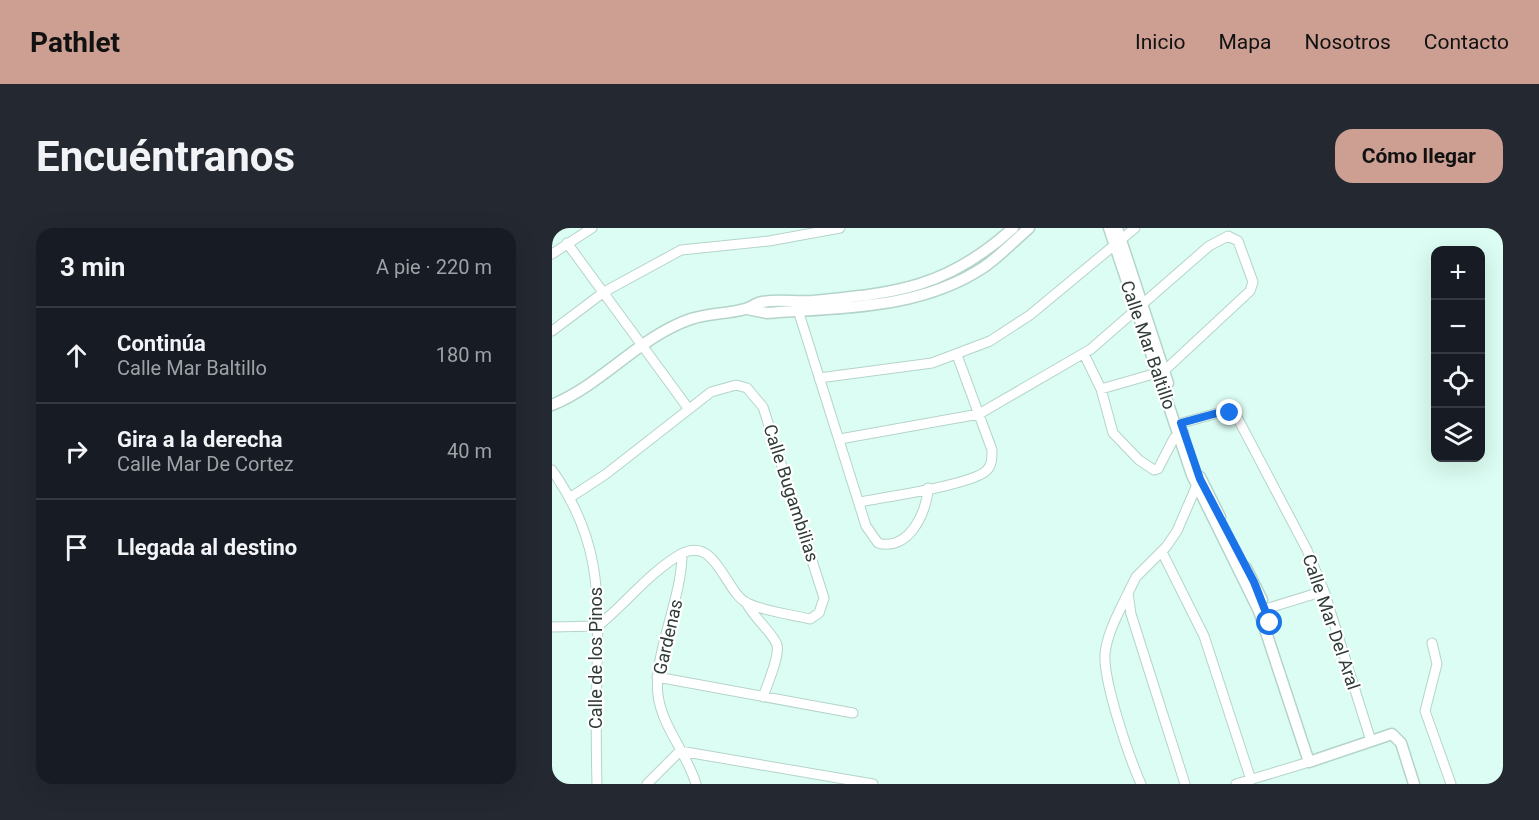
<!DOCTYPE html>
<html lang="es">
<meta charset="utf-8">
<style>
:root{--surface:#171b24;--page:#242831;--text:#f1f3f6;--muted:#9ea1a6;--line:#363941;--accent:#cd9f93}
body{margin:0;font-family:Roboto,sans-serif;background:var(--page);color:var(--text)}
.controls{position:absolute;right:18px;top:18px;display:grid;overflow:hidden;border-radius:12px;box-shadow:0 6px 24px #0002}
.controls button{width:54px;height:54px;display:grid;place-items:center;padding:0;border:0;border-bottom:2px solid var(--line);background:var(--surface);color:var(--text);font:30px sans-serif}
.stop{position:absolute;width:18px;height:18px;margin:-14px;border:4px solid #1a73e8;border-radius:50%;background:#fff}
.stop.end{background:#1a73e8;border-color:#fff;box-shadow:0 2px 6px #0008}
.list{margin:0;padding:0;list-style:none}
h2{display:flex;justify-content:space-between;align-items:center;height:78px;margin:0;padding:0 24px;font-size:26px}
h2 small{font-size:20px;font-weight:400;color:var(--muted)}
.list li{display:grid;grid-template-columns:39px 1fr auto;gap:18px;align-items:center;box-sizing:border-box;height:96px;padding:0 24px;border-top:2px solid var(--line)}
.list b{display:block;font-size:22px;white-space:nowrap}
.list p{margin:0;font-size:20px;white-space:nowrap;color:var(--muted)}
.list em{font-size:20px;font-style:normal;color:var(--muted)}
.icon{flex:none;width:33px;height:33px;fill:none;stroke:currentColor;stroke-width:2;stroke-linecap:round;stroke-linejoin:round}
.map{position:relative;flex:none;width:951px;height:556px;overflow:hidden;border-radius:18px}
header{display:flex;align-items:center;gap:36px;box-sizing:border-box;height:84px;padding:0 30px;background:var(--accent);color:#111}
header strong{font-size:28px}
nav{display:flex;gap:33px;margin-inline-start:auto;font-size:21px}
.intro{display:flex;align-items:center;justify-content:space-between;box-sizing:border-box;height:144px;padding:0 36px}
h1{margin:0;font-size:42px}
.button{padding:15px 27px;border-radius:18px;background:var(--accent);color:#111;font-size:21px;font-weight:700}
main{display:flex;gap:36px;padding:0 36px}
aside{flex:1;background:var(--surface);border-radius:18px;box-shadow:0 6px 24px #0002}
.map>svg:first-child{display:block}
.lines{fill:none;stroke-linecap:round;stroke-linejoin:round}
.minor-casing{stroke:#b4d4ca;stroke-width:11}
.major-casing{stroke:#b4d4ca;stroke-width:13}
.minor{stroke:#fff;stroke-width:9}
.major{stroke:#fff;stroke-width:10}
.route{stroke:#1a73e8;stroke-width:8}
.labels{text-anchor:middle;stroke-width:4.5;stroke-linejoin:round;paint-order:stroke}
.street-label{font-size:18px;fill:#2f3c38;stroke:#fff}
</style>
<header>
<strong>Pathlet</strong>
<nav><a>Inicio</a><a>Mapa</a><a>Nosotros</a><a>Contacto</a></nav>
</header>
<div class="intro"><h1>Encuéntranos</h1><a class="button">Cómo llegar</a></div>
<main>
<aside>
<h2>3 min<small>A pie · 220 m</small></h2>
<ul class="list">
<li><svg class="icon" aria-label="ahead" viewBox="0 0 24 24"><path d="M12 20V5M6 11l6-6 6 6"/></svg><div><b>Continúa</b><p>Calle Mar Baltillo</p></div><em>180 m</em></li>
<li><svg class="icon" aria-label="right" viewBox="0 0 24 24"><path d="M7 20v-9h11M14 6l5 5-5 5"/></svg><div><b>Gira a la derecha</b><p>Calle Mar De Cortez</p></div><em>40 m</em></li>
<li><svg class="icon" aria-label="arrive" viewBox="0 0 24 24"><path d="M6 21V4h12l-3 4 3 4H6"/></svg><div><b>Llegada al destino</b></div></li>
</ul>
</aside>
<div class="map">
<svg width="951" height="556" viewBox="0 0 951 556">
<rect width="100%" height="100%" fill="#dcfdf3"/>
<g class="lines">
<defs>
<path id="minor" d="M15 15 136 180
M0 26 40 0
M245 79 314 298 326 315C356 324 375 285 376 260
M0 103 52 64 129 22 217 13 288 0
M532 126 549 161 561 205 587 232 602 242 606 241 622 210 632 205
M267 150 380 135 438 113 478 87 583 0
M623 197 669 184 685 189 755 322 772 363 819 513
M288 211 427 186 539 121 657 18 676 8 686 13 701 54 698 63 612 143 549 161
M0 242C48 310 47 363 45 442 44 480 44 518 45 556
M308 274C332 269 419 257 434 243 440 238 440 230 440 222L405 127
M610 324 652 408 699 552
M130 326C130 371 101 426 106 467 110 499 135 525 144 556
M576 365C567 384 555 405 553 426 551 453 577 529 589 556
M194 374C200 388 222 406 225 417 228 428 215 457 211 469
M707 383 772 363
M0 399 46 398C73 376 98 344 129 326 164 307 173 364 195 375 214 384 238 386 258 391L267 385 272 370 211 179 195 160 184 157 159 164 54 246 19 269
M880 415 885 436 873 483 899 556
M105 449 301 485
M95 556 128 523 321 556
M633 556 579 386 576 365 584 349 614 319 625 303 644 259 649 256
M684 556 757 534"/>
<path id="major" d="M557 0 640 247 707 383 757 534 840 506 849 515 862 556
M565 0 616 155
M195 81 215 85C290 79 367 82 432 39 448 28 462 13 477 0
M0 177C51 156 88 108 139 91 157 85 176 86 193 81 199 80 203 75 210 74 226 71 243 74 260 73 345 65 395 60 461 0
M648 249 668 289
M694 340 710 372"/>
</defs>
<use href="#minor" class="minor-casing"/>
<use href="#major" class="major-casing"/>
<use href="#minor" class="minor"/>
<use href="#major" class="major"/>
</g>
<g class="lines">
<path class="route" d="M678 185 669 184 629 195 648 251 702 354 718 395"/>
</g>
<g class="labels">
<g class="street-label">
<text transform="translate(596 117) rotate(71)" y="6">Calle Mar Baltillo</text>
<text transform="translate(239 265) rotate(72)" y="6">Calle Bugambilias</text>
<text transform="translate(779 394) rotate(71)" y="6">Calle Mar Del Aral</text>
<text transform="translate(116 409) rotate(-77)" y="6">Gardenas</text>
<text transform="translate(44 430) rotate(-90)" y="6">Calle de los Pinos</text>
</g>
</g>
</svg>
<div class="controls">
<button>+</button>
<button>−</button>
<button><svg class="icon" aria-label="locate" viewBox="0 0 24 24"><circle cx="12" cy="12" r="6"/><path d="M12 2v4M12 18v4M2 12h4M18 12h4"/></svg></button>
<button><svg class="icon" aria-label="layers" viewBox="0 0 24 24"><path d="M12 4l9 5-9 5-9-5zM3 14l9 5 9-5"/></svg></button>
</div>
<div class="stop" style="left:718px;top:395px"></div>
<div class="stop end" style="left:678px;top:185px"></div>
</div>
</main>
